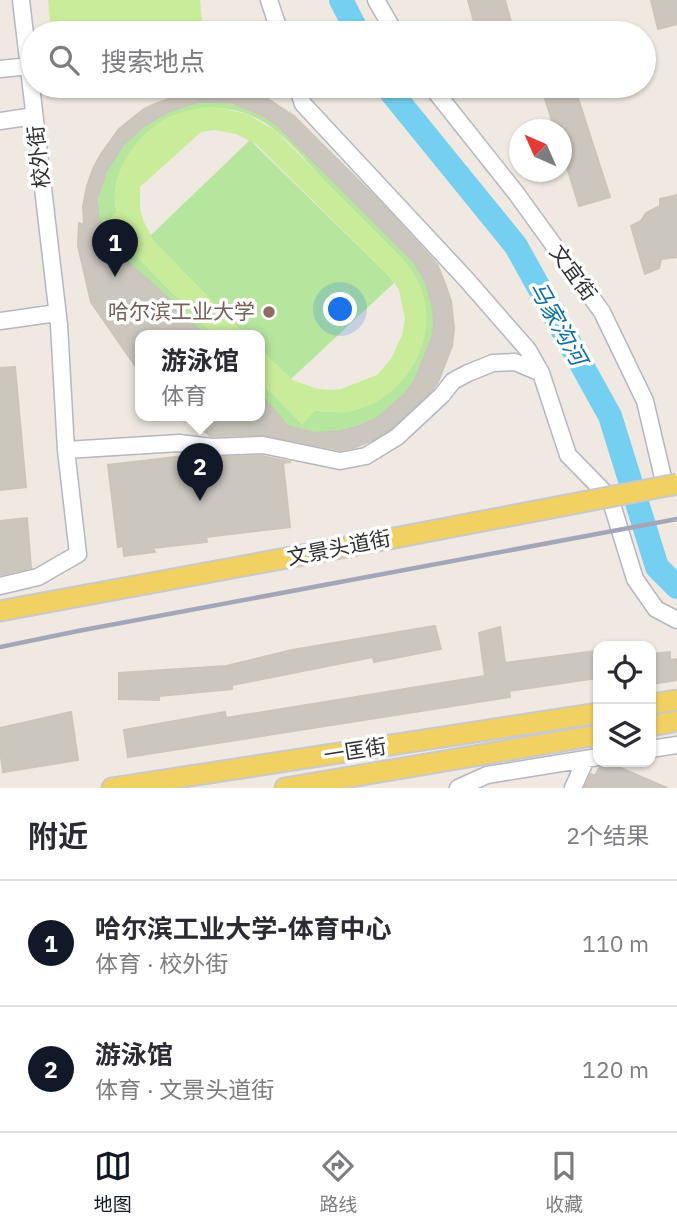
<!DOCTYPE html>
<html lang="zh">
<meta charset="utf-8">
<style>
:root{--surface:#fff;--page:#f2f2f3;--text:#2b2b33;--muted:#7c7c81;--line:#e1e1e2;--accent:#111827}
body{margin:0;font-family:"IBM Plex Sans","Noto Sans SC",sans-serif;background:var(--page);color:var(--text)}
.controls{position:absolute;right:21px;bottom:21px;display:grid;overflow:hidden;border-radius:14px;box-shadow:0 2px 5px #0004}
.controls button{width:63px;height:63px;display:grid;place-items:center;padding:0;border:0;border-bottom:2px solid var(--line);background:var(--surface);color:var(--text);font:35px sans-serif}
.compass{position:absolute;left:509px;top:119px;width:63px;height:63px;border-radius:50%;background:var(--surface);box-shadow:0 2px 5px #0004;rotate:315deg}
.you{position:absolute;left:341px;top:310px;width:24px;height:24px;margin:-18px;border:5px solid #fff;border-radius:50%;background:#1a73e8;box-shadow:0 0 0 10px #1a73e833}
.badge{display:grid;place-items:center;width:46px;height:46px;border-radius:50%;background:var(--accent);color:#fff;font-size:23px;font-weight:700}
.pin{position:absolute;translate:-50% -58px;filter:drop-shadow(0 2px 4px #0008)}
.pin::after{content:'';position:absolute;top:37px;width:24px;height:21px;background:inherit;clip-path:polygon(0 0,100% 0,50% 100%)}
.popup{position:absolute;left:135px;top:330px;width:130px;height:91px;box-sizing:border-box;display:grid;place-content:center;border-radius:14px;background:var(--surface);filter:drop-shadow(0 2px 5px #0005);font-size:23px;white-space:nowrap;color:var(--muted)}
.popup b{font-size:26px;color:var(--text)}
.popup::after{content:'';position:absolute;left:50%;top:100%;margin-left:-14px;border:14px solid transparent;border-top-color:var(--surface)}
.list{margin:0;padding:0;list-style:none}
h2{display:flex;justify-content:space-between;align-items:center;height:91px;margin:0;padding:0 28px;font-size:30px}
h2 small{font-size:23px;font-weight:400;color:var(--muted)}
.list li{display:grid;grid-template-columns:46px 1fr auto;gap:21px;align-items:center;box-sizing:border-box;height:126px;padding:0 28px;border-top:2px solid var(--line)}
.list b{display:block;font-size:26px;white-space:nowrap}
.list p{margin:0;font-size:23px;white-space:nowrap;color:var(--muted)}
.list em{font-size:23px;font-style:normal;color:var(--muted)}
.icon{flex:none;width:38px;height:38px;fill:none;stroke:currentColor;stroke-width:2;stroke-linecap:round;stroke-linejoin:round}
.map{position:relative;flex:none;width:677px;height:788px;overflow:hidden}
.search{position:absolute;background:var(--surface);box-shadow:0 2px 5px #0004;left:21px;right:21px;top:21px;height:77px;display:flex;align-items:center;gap:18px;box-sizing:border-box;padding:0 24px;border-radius:38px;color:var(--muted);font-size:26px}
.sheet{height:343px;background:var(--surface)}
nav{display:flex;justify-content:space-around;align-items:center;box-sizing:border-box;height:98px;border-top:2px solid var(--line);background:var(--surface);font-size:19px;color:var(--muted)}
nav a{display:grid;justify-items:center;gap:4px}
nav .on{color:var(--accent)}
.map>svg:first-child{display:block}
.green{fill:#b6e59e}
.pitch{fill:#c9ec9a}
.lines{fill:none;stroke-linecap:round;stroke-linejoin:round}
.river{stroke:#75cff0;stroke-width:24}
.building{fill:#cbc7bf;stroke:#cbc5ba;stroke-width:2}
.minor-casing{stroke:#b4b7c1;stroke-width:19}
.major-casing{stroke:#c9c9c9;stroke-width:23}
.minor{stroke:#fff;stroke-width:16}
.major{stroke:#f2d163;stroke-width:19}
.rail{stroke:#a3a6b8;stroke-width:4.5}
.major-bridge-casing{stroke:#c9c9c9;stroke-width:23;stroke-linecap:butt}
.major-bridge{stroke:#f2d163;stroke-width:19}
.education-dot{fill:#8d6e63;stroke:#fff;stroke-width:2.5}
.labels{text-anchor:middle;stroke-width:7;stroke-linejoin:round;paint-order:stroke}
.street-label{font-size:21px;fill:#2e2e2e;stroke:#fff}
.education-label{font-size:21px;fill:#785e54;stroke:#fff;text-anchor:end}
.water-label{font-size:23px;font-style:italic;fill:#0d6fa3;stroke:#fff}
</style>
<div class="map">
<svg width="677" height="788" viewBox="0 0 677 788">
<rect width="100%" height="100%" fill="#efe9e1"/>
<path class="green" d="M198 102C231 101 250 107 277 125L414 262C422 276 429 289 432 306 435 322 432 337 426 353 411 399 379 428 329 432 316 433 299 433 287 426 280 421 266 401 260 393V381L302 424 315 410C327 413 336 411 347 409 352 408 358 408 363 407 375 404 387 395 395 387 429 356 436 308 411 270 385 243 359 216 332 189 314 170 297 148 276 131 236 97 177 101 141 139 124 157 109 187 117 212L105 224 214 335H204C184 314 164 294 143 275 132 265 115 254 107 243 102 236 100 225 99 217 97 206 98 196 102 186 115 141 154 113 198 102Z
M250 140 391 278 394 283 291 379 260 349V335H246L155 243 150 236Z"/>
<path class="pitch" d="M48 0H200L203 33H51Z
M204 107H217L247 114 276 131 403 259C413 272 422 285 425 302 435 351 397 404 348 412 337 413 326 412 315 410L302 424 260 381V349L292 380 318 389 331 390 341 389 377 375 391 359 402 335 405 319 399 290 391 278 256 144 236 134 215 130 201 132 140 187V208L143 220 155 243 246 335H214L105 224 117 212C107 177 134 138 163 120 175 113 190 110 204 107Z"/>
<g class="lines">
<path class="river" d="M341 0 358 33
M386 86 516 246 610 416 657 567 677 587"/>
</g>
<path class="building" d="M468 0H505L514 33H477Z
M651 0H677V24L658 29Z
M541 86H574L610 197 579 206 562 151V130H555Z
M220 88 235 89 266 98 294 116 382 204 437 264 444 281 451 301 454 329 452 346 438 382 433 389 391 429 373 440 353 448 340 450 263 435 210 436 184 415H260V393L287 426 316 433 340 431 357 427 376 419 405 394 415 380 432 337 434 320 432 304 425 281 414 262 277 125 260 114 232 103 216 102H198L170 111 144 126 123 145 106 172 97 199 98 214 105 242 164 294 204 335H141V374L91 302 78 246 79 223 84 225 83 206 87 186 93 169 101 154 119 129 144 109 155 104 189 92Z
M677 195V257L661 259 659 268 645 274 631 226 641 221 646 213 660 206V199Z
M15 367 26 487 0 490V368Z
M193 455 212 457 262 456 291 462 283 463 290 527 206 537 207 542 153 548 155 552 124 556 123 546 118 547 108 465Z
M27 518 31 568 0 575V521Z
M435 626 441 649 374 662 373 657 232 685V689L159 696V700L119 699V673L226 666 292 650Z
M500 627 505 663 597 651 598 678 509 691 510 697 128 757 124 730 225 712 226 718 485 676 479 633Z
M670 652V660L677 659V680L651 684V654Z
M71 712 78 760 3 772 0 750V728Z
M607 762 667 788H584L591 774 595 776 599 768 604 766Z"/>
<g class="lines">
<defs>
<path id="minor" d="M21 0 59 325 66 450 179 443 212 447 263 445 340 461 366 456 397 437 442 395 453 381 468 373 493 363 515 362 541 373
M269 0 280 33
M376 0 395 33
M0 69 29 66
M297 86 303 104 466 279 528 350 541 373 568 455 610 498 635 579 656 609 677 620
M431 86 516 193 602 312 645 401 665 486
M0 121 34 116
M0 321 57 313
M0 586 38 577 78 554 66 450
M651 749 677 745
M458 788 487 775 598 757
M573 788 586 759"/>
<path id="major" d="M0 611 389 539
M651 704 677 700
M651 726 677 721
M112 788 598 713
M285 788 598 735"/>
</defs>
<use href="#minor" class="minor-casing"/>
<use href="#major" class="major-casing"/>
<use href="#minor" class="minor"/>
<use href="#major" class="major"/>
<path class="rail" d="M0 647 78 631 677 519"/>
<defs>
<path id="major-bridge" d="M389 539 677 484"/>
</defs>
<use href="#major-bridge" class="major-bridge-casing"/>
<use href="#major-bridge" class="major-bridge"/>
</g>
<circle class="education-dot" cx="269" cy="312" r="7"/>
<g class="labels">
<g class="street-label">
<text transform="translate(39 157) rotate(-96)" y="7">校外街</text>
<text transform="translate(573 273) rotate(54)" y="7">文宜街</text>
<text transform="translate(339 548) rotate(-11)" y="7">文景头道街</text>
<text transform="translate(355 751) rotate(-9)" y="7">一匡街</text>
</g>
<g class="education-label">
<text x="255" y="319">哈尔滨工业大学</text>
</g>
<g class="water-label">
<text transform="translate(558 323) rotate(61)" y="8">马家沟河</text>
</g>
</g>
</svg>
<div class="controls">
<button><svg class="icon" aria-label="locate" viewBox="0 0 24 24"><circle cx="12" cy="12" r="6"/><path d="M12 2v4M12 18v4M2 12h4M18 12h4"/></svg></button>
<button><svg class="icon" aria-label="layers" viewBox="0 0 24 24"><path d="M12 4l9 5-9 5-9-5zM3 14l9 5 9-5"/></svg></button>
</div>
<svg class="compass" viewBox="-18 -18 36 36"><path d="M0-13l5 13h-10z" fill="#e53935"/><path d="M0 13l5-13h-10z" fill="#7c7c81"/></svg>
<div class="you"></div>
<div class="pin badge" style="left:115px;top:277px">1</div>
<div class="pin badge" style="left:200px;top:501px">2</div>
<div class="popup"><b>游泳馆</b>体育</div>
<div class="search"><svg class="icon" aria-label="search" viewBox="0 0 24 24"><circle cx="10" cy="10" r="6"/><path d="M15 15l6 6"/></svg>搜索地点</div>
</div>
<section class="sheet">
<h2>附近<small>2个结果</small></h2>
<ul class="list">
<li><span class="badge">1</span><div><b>哈尔滨工业大学-体育中心</b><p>体育 · 校外街</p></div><em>110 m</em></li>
<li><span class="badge">2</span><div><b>游泳馆</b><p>体育 · 文景头道街</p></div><em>120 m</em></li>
</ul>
</section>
<nav>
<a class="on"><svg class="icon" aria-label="map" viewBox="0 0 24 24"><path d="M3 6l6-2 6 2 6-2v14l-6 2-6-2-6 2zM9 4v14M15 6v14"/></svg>地图</a>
<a><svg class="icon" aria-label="directions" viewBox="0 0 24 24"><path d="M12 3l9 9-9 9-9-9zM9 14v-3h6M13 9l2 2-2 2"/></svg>路线</a>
<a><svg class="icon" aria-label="saved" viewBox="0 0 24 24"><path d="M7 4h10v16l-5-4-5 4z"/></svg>收藏</a>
</nav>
